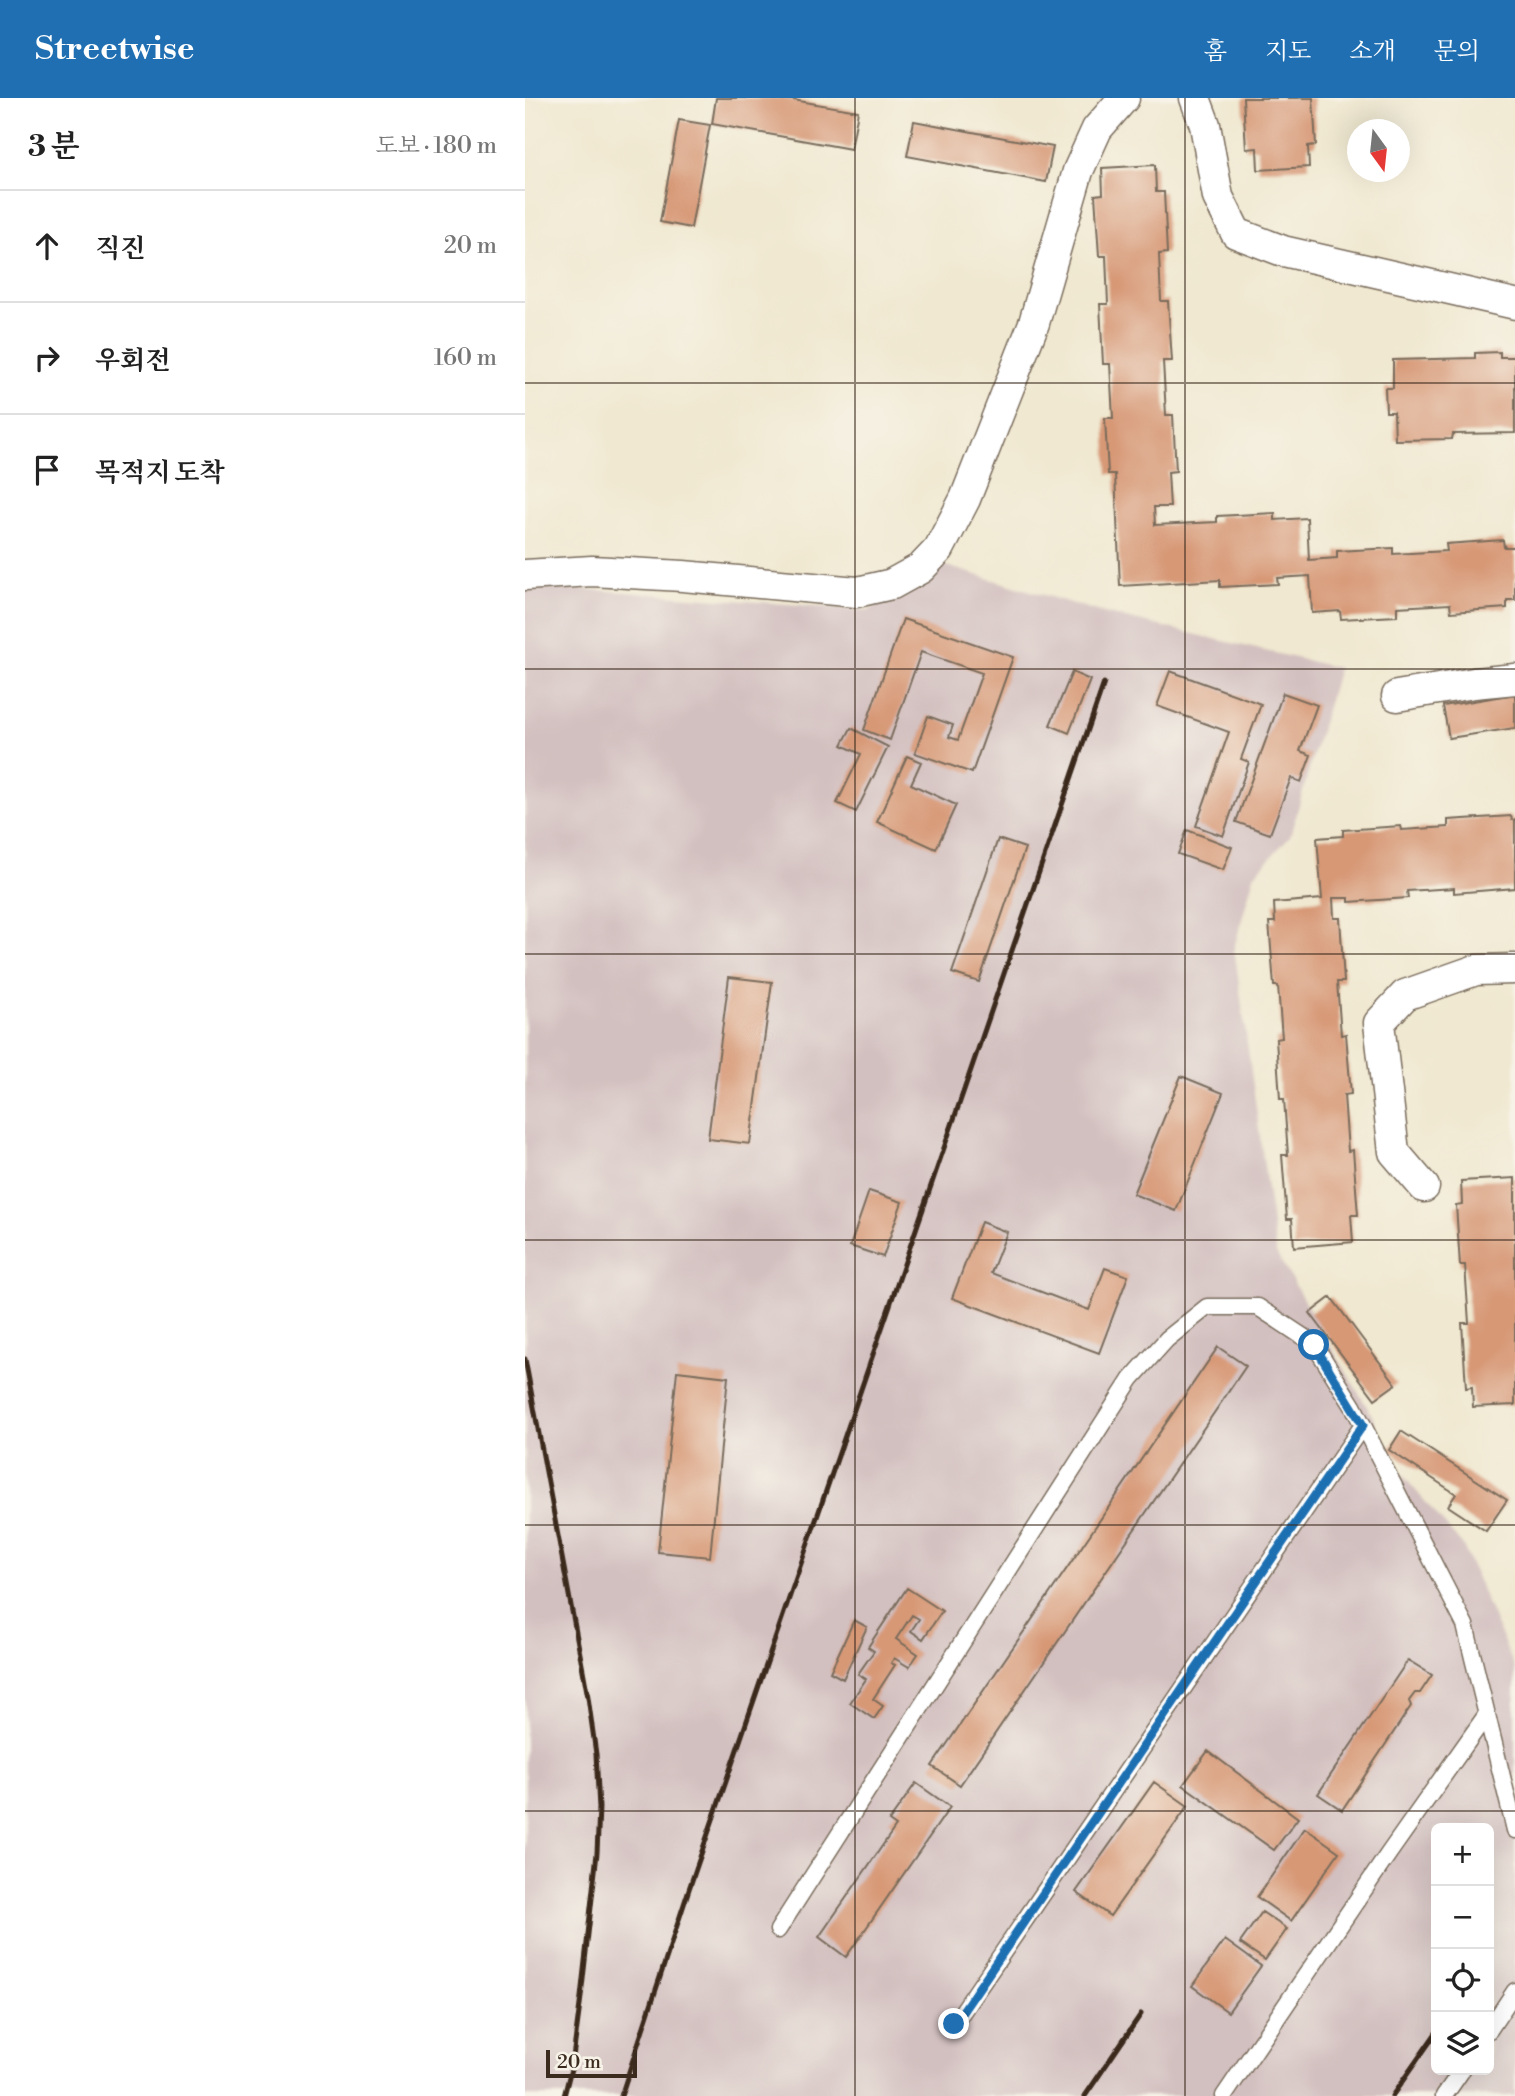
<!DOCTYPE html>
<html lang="ko">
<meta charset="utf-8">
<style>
:root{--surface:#fff;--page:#f6f6f6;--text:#222;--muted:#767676;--line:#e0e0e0;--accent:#1f6fb2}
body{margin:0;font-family:"Libre Bodoni","Noto Serif KR",serif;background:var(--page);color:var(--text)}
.controls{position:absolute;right:21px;bottom:21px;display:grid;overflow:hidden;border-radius:10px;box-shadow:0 7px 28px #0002}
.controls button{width:63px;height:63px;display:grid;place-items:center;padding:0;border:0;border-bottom:2px solid var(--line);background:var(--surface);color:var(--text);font:35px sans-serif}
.compass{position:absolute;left:822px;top:21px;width:63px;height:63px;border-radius:50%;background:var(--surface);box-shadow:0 7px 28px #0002;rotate:165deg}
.scale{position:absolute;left:21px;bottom:18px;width:91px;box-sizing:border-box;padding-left:7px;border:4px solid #3b2a1e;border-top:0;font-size:19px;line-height:24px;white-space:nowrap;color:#3b2a1e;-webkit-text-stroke:5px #f7f3e8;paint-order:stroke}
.stop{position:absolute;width:21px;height:21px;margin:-16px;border:5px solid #1f6fb2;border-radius:50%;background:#fff}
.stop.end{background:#1f6fb2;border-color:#fff;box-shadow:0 2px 7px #0008}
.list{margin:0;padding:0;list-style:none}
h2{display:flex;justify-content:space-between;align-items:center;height:91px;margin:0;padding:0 28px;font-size:30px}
h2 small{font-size:23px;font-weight:400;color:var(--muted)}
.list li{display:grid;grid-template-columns:46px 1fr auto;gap:21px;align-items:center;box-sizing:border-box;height:112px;padding:0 28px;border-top:2px solid var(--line)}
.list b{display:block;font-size:26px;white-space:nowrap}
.list em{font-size:23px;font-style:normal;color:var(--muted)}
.icon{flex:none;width:38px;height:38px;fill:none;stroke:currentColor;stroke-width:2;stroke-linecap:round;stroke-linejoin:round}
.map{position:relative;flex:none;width:990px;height:1998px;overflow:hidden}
header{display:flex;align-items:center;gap:42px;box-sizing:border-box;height:98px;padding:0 35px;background:var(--accent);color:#fff}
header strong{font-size:33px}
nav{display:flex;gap:38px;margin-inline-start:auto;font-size:24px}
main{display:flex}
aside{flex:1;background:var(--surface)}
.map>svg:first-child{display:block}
.industrial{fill:#d2bfbf;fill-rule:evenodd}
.building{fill:#d79876}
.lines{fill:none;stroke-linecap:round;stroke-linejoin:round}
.service-casing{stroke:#7a6c5c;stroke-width:19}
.minor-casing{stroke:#7a6c5c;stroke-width:33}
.service{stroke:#fff;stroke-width:16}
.minor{stroke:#fff;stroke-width:30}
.rail{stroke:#3b2a1e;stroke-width:5}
.route{stroke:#1f6fb2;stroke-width:9}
.grid{fill:none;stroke:#3b2a1e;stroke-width:2;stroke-opacity:0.55}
</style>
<header>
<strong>Streetwise</strong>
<nav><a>홈</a><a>지도</a><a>소개</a><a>문의</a></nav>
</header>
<main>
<aside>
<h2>3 분<small>도보 · 180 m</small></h2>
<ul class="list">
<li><svg class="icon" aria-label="ahead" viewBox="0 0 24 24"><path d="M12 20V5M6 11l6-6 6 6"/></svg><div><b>직진</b></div><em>20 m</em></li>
<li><svg class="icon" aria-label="right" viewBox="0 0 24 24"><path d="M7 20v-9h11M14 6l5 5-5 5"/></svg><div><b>우회전</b></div><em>160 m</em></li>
<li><svg class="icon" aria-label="arrive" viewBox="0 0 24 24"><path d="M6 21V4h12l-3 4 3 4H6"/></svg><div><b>목적지 도착</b></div></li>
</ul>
</aside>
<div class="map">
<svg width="990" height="1998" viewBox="0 0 990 1998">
<rect width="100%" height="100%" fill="#f7f3e8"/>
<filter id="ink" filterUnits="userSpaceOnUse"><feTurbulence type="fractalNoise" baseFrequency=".0143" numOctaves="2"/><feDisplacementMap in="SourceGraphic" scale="14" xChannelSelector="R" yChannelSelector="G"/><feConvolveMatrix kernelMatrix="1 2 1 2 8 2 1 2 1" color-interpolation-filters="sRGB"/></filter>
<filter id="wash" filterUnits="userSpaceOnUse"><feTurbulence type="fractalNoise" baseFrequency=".00686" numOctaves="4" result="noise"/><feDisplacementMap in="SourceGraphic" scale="28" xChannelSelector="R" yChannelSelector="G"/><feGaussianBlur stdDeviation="1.57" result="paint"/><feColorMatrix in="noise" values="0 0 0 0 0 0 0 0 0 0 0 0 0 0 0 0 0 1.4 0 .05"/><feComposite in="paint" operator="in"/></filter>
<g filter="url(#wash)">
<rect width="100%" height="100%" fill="#f0e8d0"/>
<path class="industrial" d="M418 467 579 515 813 570 765 738 729 777 709 850 751 1155 849 1321 858 1354 938 1448 990 1571V1998H0V492L14 488 344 512ZM911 1730H964V1972H911Z"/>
<g id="blocks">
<path class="building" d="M191 0H256L333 13 326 51 187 26Z
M718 0H788L791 47 783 48 784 69 733 72 732 50 721 51Z
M154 22 185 27 166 130 135 124Z
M389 23 528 49 521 84 382 58Z
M630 67 631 94H639L642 155 634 156 636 203H643L647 263H638L641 317H648L651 373 643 374 645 409H629L630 427 692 424V418L750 415V422L782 420 784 462 812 460V453L868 450V456L922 453 921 446 978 442 979 449H990V502H982V510L926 514 925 506 872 509V518L816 521 815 513 787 515 785 478 752 480 753 486 695 489V482L595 488 590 376H583L580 320H588L585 266H578L575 206H583L581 158H574L570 97 578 96 577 70Z
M975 254V259H990V335L928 336 927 341 870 342 869 314H861L860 290H868V262L950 260V255Z
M378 521 488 559 447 675 390 655 403 618 428 627 424 639 433 642 457 575 396 554 365 642 339 632Z
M645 573 736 606 716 661 724 664 698 738 671 728 704 634 632 608Z
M547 574 565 582 544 635 525 627Z
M758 595 792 607 775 653 786 657 776 684 766 680 745 736 711 724Z
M990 596V630L924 640 918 608Z
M326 630 363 649 331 714 312 705 336 656 317 647Z
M382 658 396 664 386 686 431 707 411 751 352 724Z
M986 718 987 722H990V790L929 795V790L882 793 883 800 824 804V800H808L809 820H815L819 884H812L816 937 821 936 826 996 819 997 823 1053 828 1052 833 1117H826L828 1144 769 1149 767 1121H762L757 1057H763L759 1001H755L751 941 757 940 753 888H749L744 824H750L749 805 797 801 792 740 818 738V732L876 728 877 732 923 729V722Z
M662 732 707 749 698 772 653 756Z
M473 741 500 750 454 884 427 875Z
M204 879 247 884 225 1046 183 1041Z
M656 978 698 995 651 1113 608 1096Z
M990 1080V1307L948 1309 947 1289 941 1290 937 1225H944L940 1167H935L931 1107 937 1106 936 1083Z
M344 1093 377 1104 358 1159 325 1148Z
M456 1124 482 1134 466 1175 564 1212 580 1170 603 1178 574 1255 427 1200Z
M806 1199 871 1286 850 1301 785 1215Z
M693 1249 721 1268 435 1687 407 1668Z
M152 1273 203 1279 185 1459 133 1454Z
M876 1333 982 1402 961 1433 923 1408 931 1396 864 1352Z
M382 1490 417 1513 398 1541 386 1533 394 1521 387 1517 371 1541 393 1556 384 1569 369 1560 366 1565 370 1567 348 1601 358 1608 349 1621 325 1605 341 1581 333 1576 349 1553 343 1549Z
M329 1522 342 1529 318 1581 305 1574Z
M883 1562 907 1577 895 1595H890L884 1603 886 1608 817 1712 793 1696Z
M683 1653 773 1720 749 1752 658 1687Z
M629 1684 663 1708 585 1818 551 1794Z
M391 1685 425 1709 321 1859 294 1839 371 1728 364 1723Z
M780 1730 814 1754 766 1823 732 1799Z
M737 1814 762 1831 740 1862 715 1845Z
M700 1842 736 1868 703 1914 667 1888Z"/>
</g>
</g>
<g filter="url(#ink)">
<use href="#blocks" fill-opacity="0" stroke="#7a6c5c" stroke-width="2"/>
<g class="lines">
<defs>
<path id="service" d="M253 1832 606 1281 642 1241 682 1209H733L789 1246 828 1308 940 1527 990 1732
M429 1926 838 1327
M964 1932 990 1893
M699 1998 864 1755 962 1616
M919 1998 937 1972"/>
<path id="minor" d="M670 0 680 27 693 99 711 135 758 153 990 206
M0 477 67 473 158 478 332 494 367 486 396 470 414 451 440 401 509 225 553 73 572 31 599 0
M872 598 949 585 990 581
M899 1089 869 1054 854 925 880 897 951 872 990 871"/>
</defs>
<use href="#service" class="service-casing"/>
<use href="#minor" class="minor-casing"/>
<use href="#service" class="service"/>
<use href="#minor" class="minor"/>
<path class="rail" d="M0 1261 63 1599 71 1656 74 1710 72 1755 56 1899 47 1967 39 1998
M96 1998 164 1791 579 585
M560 1998 616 1916
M867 1998 911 1935"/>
</g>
</g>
<g class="lines" filter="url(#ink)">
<path class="route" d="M429 1926 838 1327 789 1247"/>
</g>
<path class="grid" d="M330 0V1998M660 0V1998M0 285H990M0 571H990M0 856H990M0 1142H990M0 1427H990M0 1713H990"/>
</svg>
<div class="controls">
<button>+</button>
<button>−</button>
<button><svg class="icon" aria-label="locate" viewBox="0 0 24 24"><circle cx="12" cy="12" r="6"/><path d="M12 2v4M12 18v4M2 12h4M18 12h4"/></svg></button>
<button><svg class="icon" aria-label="layers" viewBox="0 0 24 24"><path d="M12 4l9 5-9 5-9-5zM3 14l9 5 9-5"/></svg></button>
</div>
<svg class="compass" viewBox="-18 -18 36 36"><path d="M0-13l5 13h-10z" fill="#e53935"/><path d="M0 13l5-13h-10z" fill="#767676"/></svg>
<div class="scale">20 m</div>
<div class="stop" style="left:789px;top:1247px"></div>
<div class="stop end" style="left:429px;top:1926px"></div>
</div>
</main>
